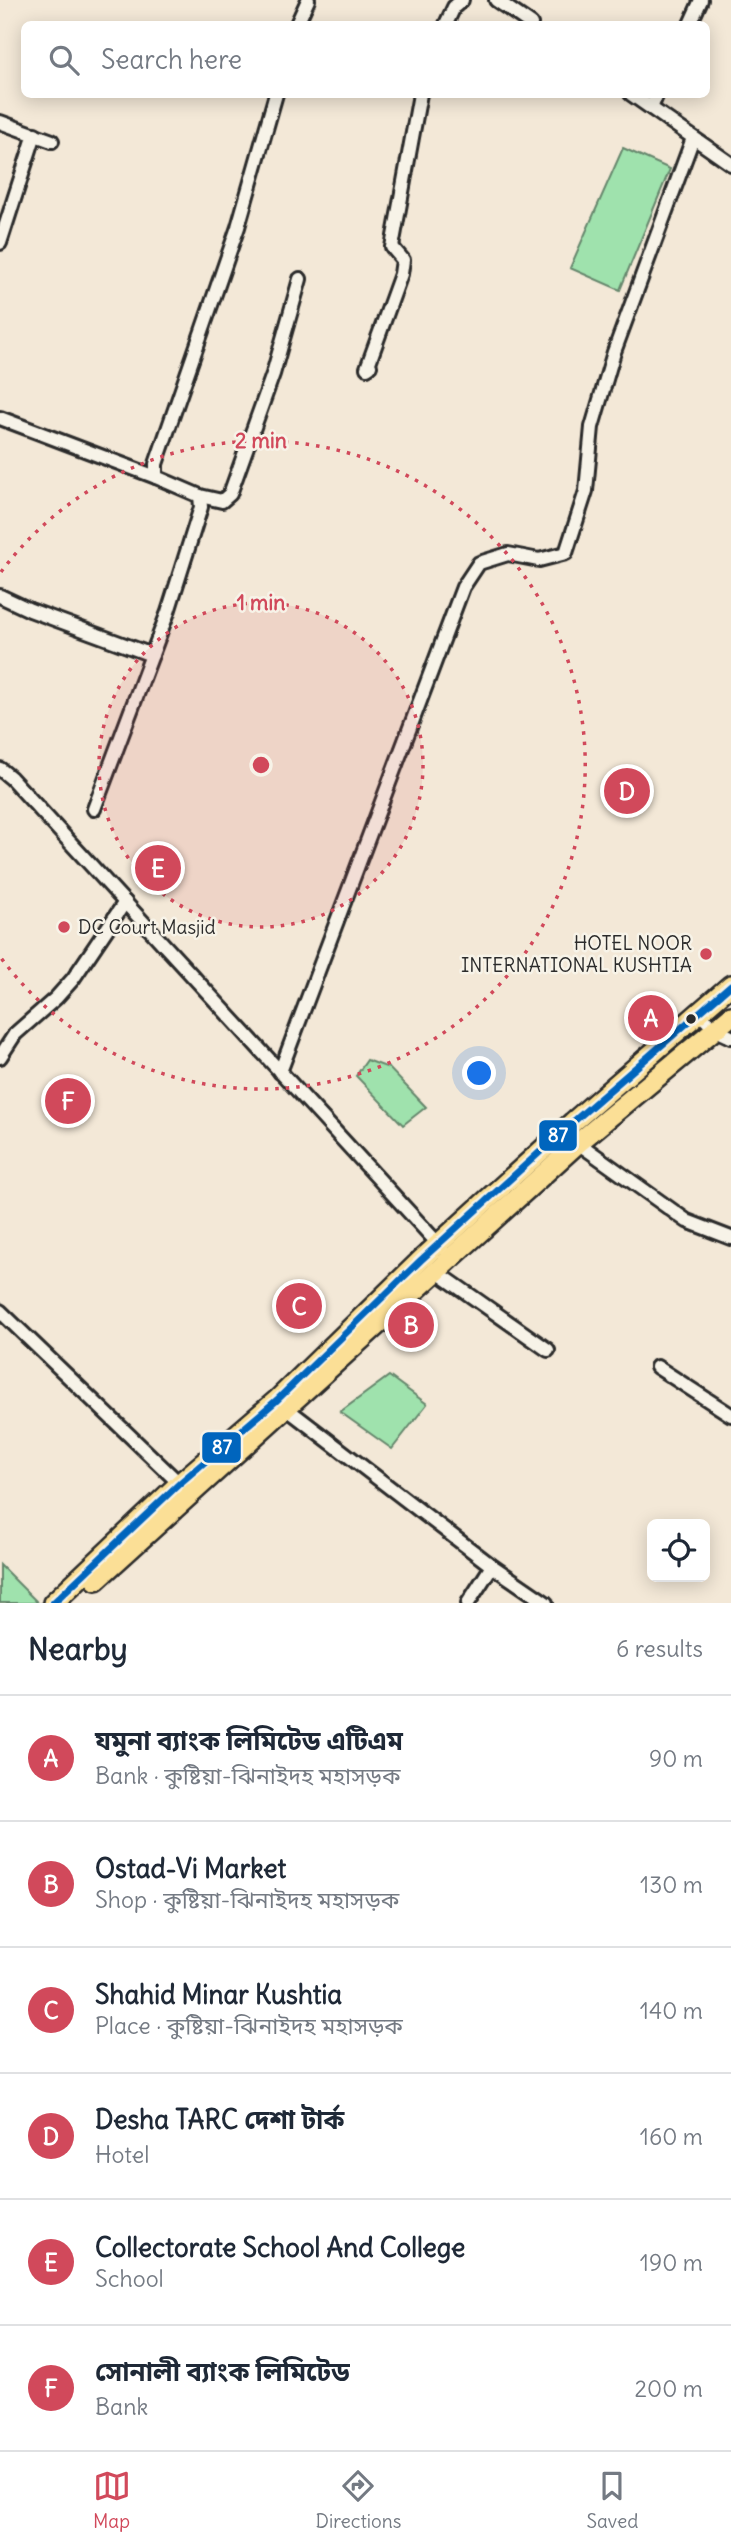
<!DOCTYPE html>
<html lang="en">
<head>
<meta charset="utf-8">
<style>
	:root { --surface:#fff; --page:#f2f2f3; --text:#1f2937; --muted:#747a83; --line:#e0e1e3; --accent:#d1495b }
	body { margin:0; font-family:Delius,"Noto Sans Bengali",sans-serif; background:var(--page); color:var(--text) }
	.controls { position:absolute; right:21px; bottom:21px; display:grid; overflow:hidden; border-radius:10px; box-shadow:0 4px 18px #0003 }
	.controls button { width:63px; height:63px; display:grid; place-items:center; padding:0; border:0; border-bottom:2px solid var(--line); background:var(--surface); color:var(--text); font:35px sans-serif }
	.you { position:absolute; left:480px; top:1074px; width:24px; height:24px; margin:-18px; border:5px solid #fff; border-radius:50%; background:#1a73e8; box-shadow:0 0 0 10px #1a73e833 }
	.badge { display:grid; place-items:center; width:46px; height:46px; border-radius:50%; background:var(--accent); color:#fff; font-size:23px; font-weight:700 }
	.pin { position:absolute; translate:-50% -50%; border:4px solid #fff; box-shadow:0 2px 7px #0006 }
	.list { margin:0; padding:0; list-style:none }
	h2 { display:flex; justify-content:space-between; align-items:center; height:91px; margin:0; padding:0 28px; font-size:30px }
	h2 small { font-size:23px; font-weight:400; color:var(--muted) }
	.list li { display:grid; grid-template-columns:46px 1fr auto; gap:21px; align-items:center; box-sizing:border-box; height:126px; padding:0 28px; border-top:2px solid var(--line) }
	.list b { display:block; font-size:26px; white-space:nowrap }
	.list p { margin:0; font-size:23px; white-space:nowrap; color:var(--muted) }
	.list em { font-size:23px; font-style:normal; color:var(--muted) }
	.icon { flex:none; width:38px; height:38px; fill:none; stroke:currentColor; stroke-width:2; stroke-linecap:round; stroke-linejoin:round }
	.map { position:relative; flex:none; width:731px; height:1603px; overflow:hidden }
	.search { position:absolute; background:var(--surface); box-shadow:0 4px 18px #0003; left:21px; right:21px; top:21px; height:77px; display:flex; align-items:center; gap:18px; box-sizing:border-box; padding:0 24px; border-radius:10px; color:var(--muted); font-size:26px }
	.sheet { height:847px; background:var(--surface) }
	nav { display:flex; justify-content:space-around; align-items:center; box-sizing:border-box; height:98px; border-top:2px solid var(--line); background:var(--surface); font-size:19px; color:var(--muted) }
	nav a { display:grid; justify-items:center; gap:4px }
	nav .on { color:var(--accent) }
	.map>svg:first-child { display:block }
</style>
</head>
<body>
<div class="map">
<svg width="731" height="1603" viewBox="0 0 731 1603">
	<rect width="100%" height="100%" fill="#f3e8d7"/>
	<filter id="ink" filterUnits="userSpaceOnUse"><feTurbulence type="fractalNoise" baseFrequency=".0143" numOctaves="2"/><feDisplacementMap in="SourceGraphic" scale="14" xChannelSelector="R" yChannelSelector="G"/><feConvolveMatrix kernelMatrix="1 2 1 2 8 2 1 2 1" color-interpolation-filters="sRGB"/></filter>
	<g filter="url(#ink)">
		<g fill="#9fe2ad" stroke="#65866c" stroke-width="2">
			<polygon points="623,148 670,169 620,290 570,268"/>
			<polygon points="367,1060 389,1068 426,1107 403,1125 356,1076"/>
			<polygon points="389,1376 427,1404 392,1449 340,1412"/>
			<polygon points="0,1565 38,1603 0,1603"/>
		</g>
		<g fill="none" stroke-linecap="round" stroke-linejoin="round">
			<defs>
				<g id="minor">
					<polyline points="496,0 531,24"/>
					<polyline points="297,24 308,0"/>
					<polyline points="446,24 454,7 462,0"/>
					<polyline points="690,24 701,0"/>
					<polyline points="631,94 731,164"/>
					<polyline points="651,108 657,94"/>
					<polyline points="0,122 52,141"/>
					<polyline points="0,243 35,134"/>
					<polyline points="370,366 367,368 401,274 403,260 392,247 420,94"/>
					<polyline points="0,418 156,477"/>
					<polyline points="200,496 222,501 230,494 273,374 300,279"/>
					<polyline points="0,596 30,610 152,655"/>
					<polyline points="0,769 11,778 442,1248"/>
					<polyline points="94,809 168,612 201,507 200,496 156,477 156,464 238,227 276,94"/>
					<polyline points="698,1012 716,1030 731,1037"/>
					<polyline points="0,1057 15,1034 56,998 73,979 125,902"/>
					<polyline points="280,1072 463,587 479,563 508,554 539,560 566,553 586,491 592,427 614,352 693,138"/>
					<polyline points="578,1143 687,1221 731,1238"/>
					<polyline points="437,1272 548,1350"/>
					<polyline points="0,1311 183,1487"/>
					<polyline points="657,1367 731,1415"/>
					<polyline points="286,1408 492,1566 546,1603"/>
					<polyline points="468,1603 492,1566"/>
				</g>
				<g id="highway">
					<polyline points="96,1580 578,1143 731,1016"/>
					<polyline points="53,1603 180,1483 277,1400 421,1260 573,1122 731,985"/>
				</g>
			</defs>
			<use href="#minor" stroke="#2b2b2b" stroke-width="18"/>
			<use href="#highway" stroke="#2b2b2b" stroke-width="24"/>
			<use href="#minor" stroke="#f7f3e8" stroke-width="12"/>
			<use href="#highway" stroke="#fbdf96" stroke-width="19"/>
			<defs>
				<polyline id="bus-1" points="53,1603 180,1483 277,1400 421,1260 573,1122 731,985"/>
			</defs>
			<use href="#bus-1" stroke="#f7f3e8" stroke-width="12"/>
			<use href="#bus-1" stroke="#0065bd" stroke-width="7"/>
		</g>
	</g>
	<circle cx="261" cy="765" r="162" fill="#d1495b" fill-opacity=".12"/>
	<g fill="none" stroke="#d1495b" stroke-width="3.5" stroke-dasharray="3.5 7">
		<circle cx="261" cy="765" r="162"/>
		<path d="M1 572A324 324 0 1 1 1 958"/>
	</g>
	<g fill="#d1495b" stroke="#f7f3e8" stroke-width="2.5">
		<circle cx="64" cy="927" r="7"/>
		<circle cx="706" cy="954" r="7"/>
	</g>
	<circle fill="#2b2b2b" stroke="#f7f3e8" stroke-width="2.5" cx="691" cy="1019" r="6"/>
	<g text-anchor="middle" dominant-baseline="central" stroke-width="5" stroke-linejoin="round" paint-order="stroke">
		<g font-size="19" fill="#2b2b2b" stroke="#f7f3e8" text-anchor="start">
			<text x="78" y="927">DC Court Masjid</text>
			<text x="692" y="943" text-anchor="end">HOTEL NOOR<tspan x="692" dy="22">INTERNATIONAL KUSHTIA</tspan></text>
		</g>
	</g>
	<circle cx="261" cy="765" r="10" fill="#d1495b" stroke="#f7f3e8" stroke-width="3.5"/>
	<g font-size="21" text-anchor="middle" font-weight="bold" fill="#d1495b" stroke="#f7f3e8" stroke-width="5" stroke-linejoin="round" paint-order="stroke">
		<text x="261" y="448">2 min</text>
		<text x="261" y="610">1 min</text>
	</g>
	<g stroke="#f7f3e8" stroke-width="2.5">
		<rect x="538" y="1119" width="40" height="33" rx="7" fill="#0065bd"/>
		<rect x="201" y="1431" width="41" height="33" rx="7" fill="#0065bd"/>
	</g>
	<g font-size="19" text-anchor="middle" font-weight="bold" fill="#fff">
		<text x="558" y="1142">87</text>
		<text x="222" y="1454">87</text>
	</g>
</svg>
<div class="controls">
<button><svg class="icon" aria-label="locate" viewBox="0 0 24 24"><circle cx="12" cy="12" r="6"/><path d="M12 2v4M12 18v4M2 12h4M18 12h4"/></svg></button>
</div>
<div class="you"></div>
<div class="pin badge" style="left:651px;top:1018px">A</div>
<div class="pin badge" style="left:411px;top:1325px">B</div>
<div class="pin badge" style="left:299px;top:1306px">C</div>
<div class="pin badge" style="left:627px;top:791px">D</div>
<div class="pin badge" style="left:158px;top:868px">E</div>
<div class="pin badge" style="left:68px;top:1101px">F</div>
<div class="search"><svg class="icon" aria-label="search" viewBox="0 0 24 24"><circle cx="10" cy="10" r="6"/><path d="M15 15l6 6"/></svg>Search here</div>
</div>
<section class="sheet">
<h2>Nearby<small>6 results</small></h2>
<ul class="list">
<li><span class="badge">A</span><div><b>যমুনা ব্যাংক লিমিটেড এটিএম</b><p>Bank · কুষ্টিয়া-ঝিনাইদহ মহাসড়ক</p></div><em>90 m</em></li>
<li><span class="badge">B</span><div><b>Ostad-Vi Market</b><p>Shop · কুষ্টিয়া-ঝিনাইদহ মহাসড়ক</p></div><em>130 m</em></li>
<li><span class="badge">C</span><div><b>Shahid Minar Kushtia</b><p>Place · কুষ্টিয়া-ঝিনাইদহ মহাসড়ক</p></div><em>140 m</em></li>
<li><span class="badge">D</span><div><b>Desha TARC দেশা টার্ক</b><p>Hotel</p></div><em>160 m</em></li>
<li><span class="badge">E</span><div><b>Collectorate School And College</b><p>School</p></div><em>190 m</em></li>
<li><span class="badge">F</span><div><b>সোনালী ব্যাংক লিমিটেড</b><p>Bank</p></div><em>200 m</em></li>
</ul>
</section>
<nav>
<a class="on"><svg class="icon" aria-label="map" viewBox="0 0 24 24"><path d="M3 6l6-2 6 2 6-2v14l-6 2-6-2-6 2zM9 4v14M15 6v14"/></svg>Map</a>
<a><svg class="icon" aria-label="directions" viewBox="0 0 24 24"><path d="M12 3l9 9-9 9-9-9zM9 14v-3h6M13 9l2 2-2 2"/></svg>Directions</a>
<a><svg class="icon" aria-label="saved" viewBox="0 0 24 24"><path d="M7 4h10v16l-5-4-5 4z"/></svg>Saved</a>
</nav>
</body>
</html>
